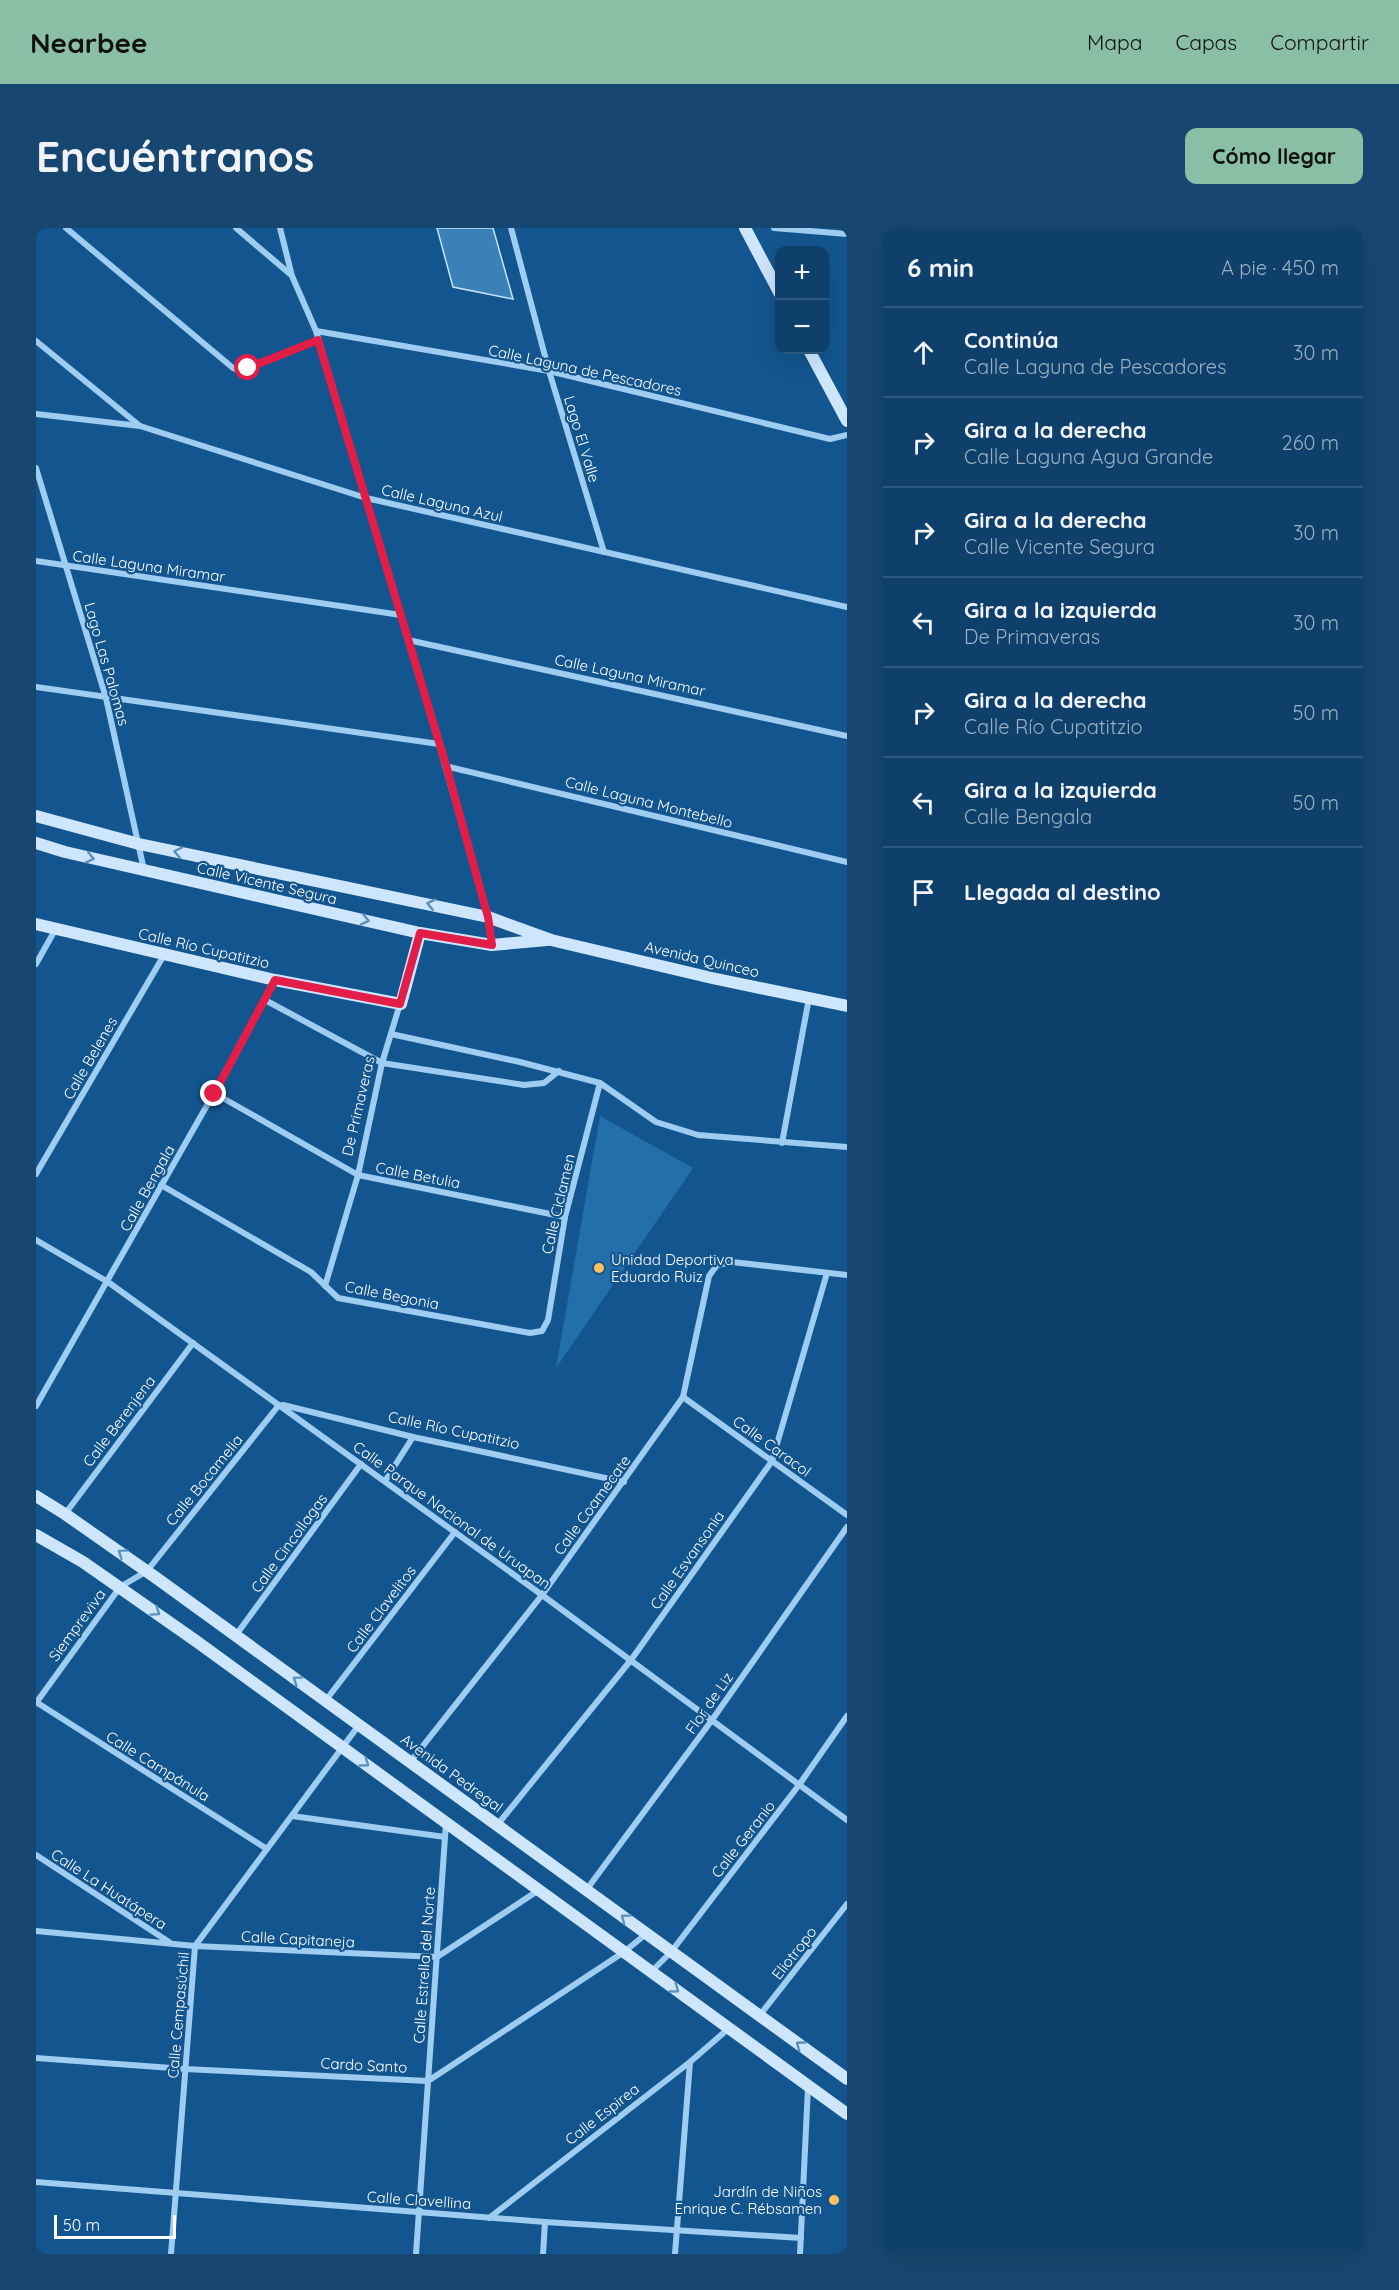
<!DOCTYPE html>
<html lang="es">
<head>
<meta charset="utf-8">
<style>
	:root { --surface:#0e406b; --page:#174771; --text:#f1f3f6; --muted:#9bafc1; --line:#2e597e; --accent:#8abfa5 }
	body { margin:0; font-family:Quicksand,sans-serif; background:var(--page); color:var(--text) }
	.controls { position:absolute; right:18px; top:18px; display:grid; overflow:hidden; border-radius:12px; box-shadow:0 6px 24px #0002 }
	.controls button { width:54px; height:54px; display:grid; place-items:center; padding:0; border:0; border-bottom:2px solid var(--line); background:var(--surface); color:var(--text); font:30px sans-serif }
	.scale { position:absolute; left:18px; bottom:15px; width:122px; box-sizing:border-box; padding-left:6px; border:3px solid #fff; border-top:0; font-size:16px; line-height:21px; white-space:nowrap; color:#fff; -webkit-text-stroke:4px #13568f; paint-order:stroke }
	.stop { position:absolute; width:18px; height:18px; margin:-14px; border:4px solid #e11d48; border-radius:50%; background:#fff }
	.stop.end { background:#e11d48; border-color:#fff; box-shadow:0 2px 6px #0008 }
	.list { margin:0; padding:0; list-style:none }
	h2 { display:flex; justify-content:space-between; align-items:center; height:78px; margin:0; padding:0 24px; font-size:26px }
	h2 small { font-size:20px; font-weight:400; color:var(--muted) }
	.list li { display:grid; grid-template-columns:39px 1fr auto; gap:18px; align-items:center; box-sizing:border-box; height:90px; padding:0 24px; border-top:2px solid var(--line) }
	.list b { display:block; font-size:22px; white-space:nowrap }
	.list p { margin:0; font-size:20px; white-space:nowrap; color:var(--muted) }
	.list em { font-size:20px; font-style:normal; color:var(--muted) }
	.icon { flex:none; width:33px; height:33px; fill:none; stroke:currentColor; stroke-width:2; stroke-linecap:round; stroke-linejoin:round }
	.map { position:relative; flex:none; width:811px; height:2026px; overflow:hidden; border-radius:12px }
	header { display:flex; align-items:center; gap:36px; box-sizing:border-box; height:84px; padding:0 30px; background:var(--accent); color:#111 }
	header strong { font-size:28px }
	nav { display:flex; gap:33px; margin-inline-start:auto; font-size:21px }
	.intro { display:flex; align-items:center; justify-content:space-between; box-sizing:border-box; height:144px; padding:0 36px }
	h1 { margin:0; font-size:42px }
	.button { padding:15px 27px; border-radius:12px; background:var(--accent); color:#111; font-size:21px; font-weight:700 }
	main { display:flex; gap:36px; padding:0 36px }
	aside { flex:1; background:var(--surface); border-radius:12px; box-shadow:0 6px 24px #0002 }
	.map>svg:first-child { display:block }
</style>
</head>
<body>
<header>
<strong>Nearbee</strong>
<nav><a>Mapa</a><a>Capas</a><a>Compartir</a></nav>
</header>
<div class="intro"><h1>Encuéntranos</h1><a class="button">Cómo llegar</a></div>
<main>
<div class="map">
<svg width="811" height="2026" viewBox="0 0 811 2026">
	<rect width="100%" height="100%" fill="#13568f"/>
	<polygon fill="#226fac" points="564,888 657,940 520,1140"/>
	<polygon fill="#3c80b8" stroke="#c5e4fc" stroke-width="1.5" points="401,0 457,0 477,71 417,59"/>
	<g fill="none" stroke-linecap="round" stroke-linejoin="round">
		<g stroke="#9fccf1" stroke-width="6">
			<polyline points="30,0 197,140 204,143 212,140 282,112"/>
			<polyline points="200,0 254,46"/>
			<polyline points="244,0 256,48 280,103 403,516 452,689 456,716"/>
			<polyline points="475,0 513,143 568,324"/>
			<polyline points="738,0 811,6"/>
			<polyline points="280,103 513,143 794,211 811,207"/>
			<polyline points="0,113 104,198"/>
			<polyline points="0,186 104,198 330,270 811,379"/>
			<polyline points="0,240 70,470 108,642"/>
			<polyline points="0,333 365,387"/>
			<polyline points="372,412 811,508"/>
			<polyline points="0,459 403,516"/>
			<polyline points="409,538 811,634"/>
			<polyline points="0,736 19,702"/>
			<polyline points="229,772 346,835 488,857 508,855 523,843"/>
			<polyline points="355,806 484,834 564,855 620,894 662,907 811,919"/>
			<polyline points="178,865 322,947 529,989"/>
			<polyline points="746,915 773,770"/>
			<polyline points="0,946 128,727"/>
			<polyline points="125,957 275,1044 302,1070 494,1105 506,1103 512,1092 529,989 564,855"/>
			<polyline points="0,1012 72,1054 506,1367 811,1592"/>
			<polyline points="289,1058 322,947 346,835 364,776"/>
			<polyline points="647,1169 811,1287"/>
			<polyline points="247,1177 377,1209 588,1254"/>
			<polyline points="0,1178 178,865 239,752"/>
			<polyline points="349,1253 377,1209"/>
			<polyline points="29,1286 157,1115"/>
			<polyline points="200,1407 325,1236"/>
			<polyline points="290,1472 419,1304"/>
			<polyline points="0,1474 231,1621"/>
			<polyline points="0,1475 84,1359 111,1343 243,1177"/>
			<polyline points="375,1533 506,1367 647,1169 673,1048 681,1037 696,1034 811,1047"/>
			<polyline points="256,1588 409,1609"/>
			<polyline points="462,1596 595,1432 736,1233 791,1045"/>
			<polyline points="0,1627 133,1714"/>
			<polyline points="551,1661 676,1492 811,1299"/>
			<polyline points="0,1703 159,1718 401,1729 503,1662"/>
			<polyline points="616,1743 635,1724 763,1557 811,1488"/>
			<polyline points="724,1787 811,1676"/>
			<polyline points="0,1830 149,1841 392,1853 588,1724 610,1706"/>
			<polyline points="0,1954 509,1994 765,2010"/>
			<polyline points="453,1990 654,1834 692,1801"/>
			<polyline points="135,2026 159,1718 323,1497"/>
			<polyline points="380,2026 410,1595"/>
			<polyline points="507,2026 509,1994"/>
			<polyline points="639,2026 654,1834"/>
			<polyline points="764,2026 772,1859"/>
		</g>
		<g stroke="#cde6fc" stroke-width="12">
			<polyline points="709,0 744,66"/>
			<polyline points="773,122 811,193"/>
			<polyline points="0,588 103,616 452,689 515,712 676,750 811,778"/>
			<polyline points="0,615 29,624 384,705 456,717 511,712"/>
			<polyline points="0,696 239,752 365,776 384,705"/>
			<polyline points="0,1268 29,1286 119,1349 811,1851"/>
			<polyline points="0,1307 47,1334 160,1413 811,1886"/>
		</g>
	</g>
	<defs><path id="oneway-chevron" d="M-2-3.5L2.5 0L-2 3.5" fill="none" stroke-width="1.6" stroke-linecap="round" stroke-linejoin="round" transform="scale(1.5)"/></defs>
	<g stroke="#5d90bb">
		<use href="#oneway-chevron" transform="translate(142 624) rotate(-168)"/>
		<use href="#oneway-chevron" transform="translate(54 630) rotate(13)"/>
		<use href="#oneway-chevron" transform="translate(395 676) rotate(-167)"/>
		<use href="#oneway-chevron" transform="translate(329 692) rotate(13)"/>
		<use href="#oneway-chevron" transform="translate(86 1325) rotate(-145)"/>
		<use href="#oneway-chevron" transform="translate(120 1384) rotate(35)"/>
		<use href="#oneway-chevron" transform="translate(261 1452) rotate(-145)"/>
		<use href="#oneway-chevron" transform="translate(329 1535) rotate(36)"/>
		<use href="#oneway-chevron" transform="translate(589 1690) rotate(-143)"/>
		<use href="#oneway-chevron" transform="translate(639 1761) rotate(36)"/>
		<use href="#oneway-chevron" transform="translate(764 1817) rotate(-144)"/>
	</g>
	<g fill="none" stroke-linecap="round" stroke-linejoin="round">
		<polyline stroke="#e11d48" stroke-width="8" points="178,866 239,752 364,776 384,705 456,717 452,689 410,537 282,112 212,140"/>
	</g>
	<g fill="#ffc05f" stroke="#13568f" stroke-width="2">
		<circle cx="563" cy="1040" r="6"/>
		<circle cx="798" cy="1972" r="6"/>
	</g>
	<g text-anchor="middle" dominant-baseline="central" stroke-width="4.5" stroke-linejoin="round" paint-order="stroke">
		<g font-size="15" fill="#fff" stroke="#13568f">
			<text transform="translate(549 142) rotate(12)">Calle Laguna de Pescadores</text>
			<text transform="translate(546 211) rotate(73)">Lago El Valle</text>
			<text transform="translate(406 275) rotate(13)">Calle Laguna Azul</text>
			<text transform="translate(113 338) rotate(8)">Calle Laguna Miramar</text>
			<text transform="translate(71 436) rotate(74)">Lago Las Palomas</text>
			<text transform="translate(594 447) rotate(12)">Calle Laguna Miramar</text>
			<text transform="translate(613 574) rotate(14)">Calle Laguna Montebello</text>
			<text transform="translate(231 655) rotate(13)">Calle Vicente Segura</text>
			<text transform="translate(168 720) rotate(13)">Calle Río Cupatitzio</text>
			<text transform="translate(666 731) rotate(13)">Avenida Quinceo</text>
			<text transform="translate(54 830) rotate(-60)">Calle Belenes</text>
			<text transform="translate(322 878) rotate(-77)">De Primaveras</text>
			<text transform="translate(382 947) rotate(11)">Calle Betulia</text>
			<text transform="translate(111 960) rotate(-61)">Calle Bengala</text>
			<text transform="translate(522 976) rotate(-77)">Calle Ciclamen</text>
			<text transform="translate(356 1067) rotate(11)">Calle Begonia</text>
			<text transform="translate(83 1193) rotate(-53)">Calle Berenjena</text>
			<text transform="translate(418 1202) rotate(12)">Calle Río Cupatitzio</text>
			<text transform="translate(736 1218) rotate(36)">Calle Caracol</text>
			<text transform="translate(168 1252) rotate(-51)">Calle Bocamelia</text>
			<text transform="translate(556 1277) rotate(-54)">Calle Coamecate</text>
			<text transform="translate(416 1287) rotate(36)">Calle Parque Nacional de Uruapan</text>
			<text transform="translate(253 1315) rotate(-54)">Calle Cincollagas</text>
			<text transform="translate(651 1332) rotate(-55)">Calle Esvansonia</text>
			<text transform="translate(345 1381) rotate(-53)">Calle Clavelitos</text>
			<text transform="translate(41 1397) rotate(-54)">Siempreviva</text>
			<text transform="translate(673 1475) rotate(-55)">Flor de Liz</text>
			<text transform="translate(122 1538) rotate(32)">Calle Campánula</text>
			<text transform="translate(416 1545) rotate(36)">Avenida Pedregal</text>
			<text transform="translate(707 1611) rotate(-52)">Calle Geranio</text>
			<text transform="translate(73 1661) rotate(33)">Calle La Huatápera</text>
			<text transform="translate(262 1711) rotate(3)">Calle Capitaneja</text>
			<text transform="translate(758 1725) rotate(-52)">Eliotropo</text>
			<text transform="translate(388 1737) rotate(-86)">Calle Estrella del Norte</text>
			<text transform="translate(142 1787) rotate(-85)">Calle Cempasúchil</text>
			<text transform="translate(328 1837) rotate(3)">Cardo Santo</text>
			<text transform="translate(566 1886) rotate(-38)">Calle Espirea</text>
			<text transform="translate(383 1972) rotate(4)">Calle Clavellina</text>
		</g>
		<g font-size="15" fill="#fff" stroke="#13568f" text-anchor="start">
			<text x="575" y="1031">Unidad Deportiva<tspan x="575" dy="17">Eduardo Ruiz</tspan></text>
			<text x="786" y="1963" text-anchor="end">Jardín de Niños<tspan x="786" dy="17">Enrique C. Rébsamen</tspan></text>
		</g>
	</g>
</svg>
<div class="controls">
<button>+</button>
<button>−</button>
</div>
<div class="scale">50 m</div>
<div class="stop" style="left:212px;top:140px"></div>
<div class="stop end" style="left:178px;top:866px"></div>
</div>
<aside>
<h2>6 min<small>A pie · 450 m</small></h2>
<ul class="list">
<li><svg class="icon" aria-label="ahead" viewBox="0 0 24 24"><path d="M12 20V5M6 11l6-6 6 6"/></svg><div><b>Continúa</b><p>Calle Laguna de Pescadores</p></div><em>30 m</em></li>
<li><svg class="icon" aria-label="right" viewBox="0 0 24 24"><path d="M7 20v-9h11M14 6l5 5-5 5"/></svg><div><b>Gira a la derecha</b><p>Calle Laguna Agua Grande</p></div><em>260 m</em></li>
<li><svg class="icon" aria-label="right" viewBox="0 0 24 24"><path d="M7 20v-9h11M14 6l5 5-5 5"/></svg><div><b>Gira a la derecha</b><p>Calle Vicente Segura</p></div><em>30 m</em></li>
<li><svg class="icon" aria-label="left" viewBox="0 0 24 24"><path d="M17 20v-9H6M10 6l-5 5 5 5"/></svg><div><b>Gira a la izquierda</b><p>De Primaveras</p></div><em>30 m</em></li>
<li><svg class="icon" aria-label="right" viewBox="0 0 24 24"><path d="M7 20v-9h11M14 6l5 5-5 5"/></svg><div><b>Gira a la derecha</b><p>Calle Río Cupatitzio</p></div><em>50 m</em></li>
<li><svg class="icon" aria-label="left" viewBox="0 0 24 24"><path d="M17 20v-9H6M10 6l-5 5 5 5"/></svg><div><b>Gira a la izquierda</b><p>Calle Bengala</p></div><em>50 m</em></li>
<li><svg class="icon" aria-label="arrive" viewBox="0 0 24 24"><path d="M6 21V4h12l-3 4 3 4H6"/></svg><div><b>Llegada al destino</b></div></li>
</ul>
</aside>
</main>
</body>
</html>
